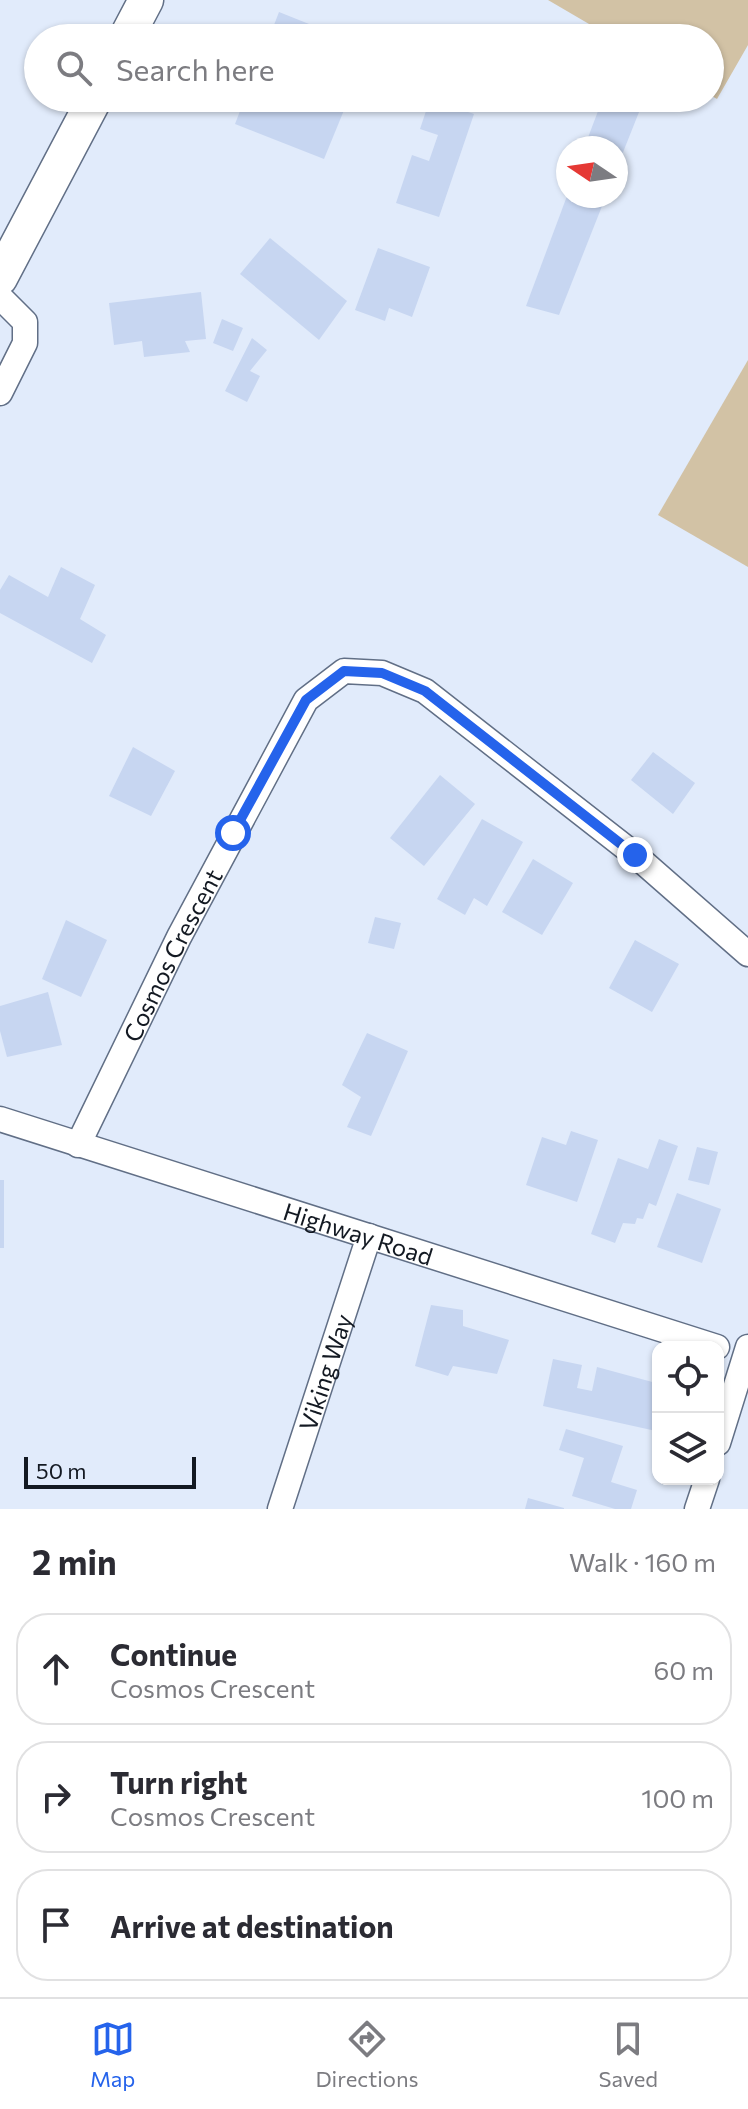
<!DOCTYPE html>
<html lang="en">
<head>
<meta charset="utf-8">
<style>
	:root { --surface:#fff; --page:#f2f2f3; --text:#2b2b33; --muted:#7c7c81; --line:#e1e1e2; --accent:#2563eb }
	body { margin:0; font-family:Commissioner,sans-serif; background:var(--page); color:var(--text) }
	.controls { position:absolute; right:24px; bottom:24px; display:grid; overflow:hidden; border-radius:16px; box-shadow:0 2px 6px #0004 }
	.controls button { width:72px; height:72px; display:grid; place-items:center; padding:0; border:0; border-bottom:2px solid var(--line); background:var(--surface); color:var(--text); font:40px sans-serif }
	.compass { position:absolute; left:556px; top:136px; width:72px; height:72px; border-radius:50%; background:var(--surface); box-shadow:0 2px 6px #0004; rotate:283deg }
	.scale { position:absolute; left:24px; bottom:20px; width:172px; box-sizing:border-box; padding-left:8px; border:4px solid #131922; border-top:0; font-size:22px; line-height:28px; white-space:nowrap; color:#131922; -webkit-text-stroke:6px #e1ebfb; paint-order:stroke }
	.stop { position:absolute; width:24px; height:24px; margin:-18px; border:6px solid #2563eb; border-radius:50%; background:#fff }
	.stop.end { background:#2563eb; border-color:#fff; box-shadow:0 2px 8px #0008 }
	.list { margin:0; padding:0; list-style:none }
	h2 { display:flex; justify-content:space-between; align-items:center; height:104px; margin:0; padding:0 32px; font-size:34px }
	h2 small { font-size:26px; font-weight:400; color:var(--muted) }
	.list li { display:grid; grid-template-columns:52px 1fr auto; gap:24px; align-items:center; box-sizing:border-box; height:112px; margin:0 16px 16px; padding:0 16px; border:2px solid var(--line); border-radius:32px }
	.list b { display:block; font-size:30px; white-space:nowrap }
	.list p { margin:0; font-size:26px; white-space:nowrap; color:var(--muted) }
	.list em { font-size:26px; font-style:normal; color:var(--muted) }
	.icon { flex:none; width:44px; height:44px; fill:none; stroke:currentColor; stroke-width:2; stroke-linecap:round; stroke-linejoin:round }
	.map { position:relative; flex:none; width:748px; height:1509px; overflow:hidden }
	.search { position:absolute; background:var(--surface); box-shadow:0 2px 6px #0004; left:24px; right:24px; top:24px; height:88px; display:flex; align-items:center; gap:20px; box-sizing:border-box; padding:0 28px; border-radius:44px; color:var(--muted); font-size:30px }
	.sheet { height:488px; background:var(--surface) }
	nav { display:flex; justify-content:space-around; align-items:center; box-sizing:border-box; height:112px; border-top:2px solid var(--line); background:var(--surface); font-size:22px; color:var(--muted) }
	nav a { display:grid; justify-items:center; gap:4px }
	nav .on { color:var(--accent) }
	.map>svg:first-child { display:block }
</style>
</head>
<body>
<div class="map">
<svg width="748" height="1509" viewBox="0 0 748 1509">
	<rect width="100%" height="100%" fill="#e1ebfb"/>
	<g fill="#d2c2a5">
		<polygon points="548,0 748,0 748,45 717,99 710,95 710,38 613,38"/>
		<polygon points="748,360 748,567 658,515"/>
	</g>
	<g fill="#c7d6f1">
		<polygon points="279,12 344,38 269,38"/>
		<polygon points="245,98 349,98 324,159 235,124"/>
		<polygon points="603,98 643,102 616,170 616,148 584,148"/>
		<polygon points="430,99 474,114 439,217 396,203 412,155 429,161 438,135 420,129"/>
		<polygon points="567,196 606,196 559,315 526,306"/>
		<polygon points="270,238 347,301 319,340 240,274"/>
		<polygon points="378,248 430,267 412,317 389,308 385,321 355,310"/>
		<polygon points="201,292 206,339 185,341 190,352 144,357 142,341 114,345 109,303"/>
		<polygon points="222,319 243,328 233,351 213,343"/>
		<polygon points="252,338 267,350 250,371 260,376 247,402 225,391"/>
		<polygon points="61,567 95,585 80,619 106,635 92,663 0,613 0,590 9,575 48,597"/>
		<polygon points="133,747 175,771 151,816 109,796"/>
		<polygon points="653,752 695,783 673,814 631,780"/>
		<polygon points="440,775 475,804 424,866 390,838"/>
		<polygon points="482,819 523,842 487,906 474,898 465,915 437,899"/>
		<polygon points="533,859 573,883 542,935 502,912"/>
		<polygon points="375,917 401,923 394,949 368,943"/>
		<polygon points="66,920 107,940 81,997 42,979"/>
		<polygon points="635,940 679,964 652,1012 609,988"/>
		<polygon points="48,992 62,1045 7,1057 0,1031 0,1006"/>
		<polygon points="367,1033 408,1051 371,1136 347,1127 361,1097 342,1085"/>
		<polygon points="571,1131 598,1140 577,1202 526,1185 542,1137 566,1145"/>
		<polygon points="659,1139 678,1146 656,1206 649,1203 643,1219 637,1218 635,1224 623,1223 615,1243 591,1234 618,1158 648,1169"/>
		<polygon points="697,1147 718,1152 709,1185 688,1180"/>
		<rect x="0" y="1180" width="4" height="68"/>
		<polygon points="677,1193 721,1209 702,1263 657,1247"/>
		<polygon points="431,1305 463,1310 463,1326 509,1340 497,1374 453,1366 448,1376 415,1366"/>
		<polygon points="553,1359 582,1365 577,1388 592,1391 597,1367 656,1383 656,1431 543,1406"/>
		<polygon points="566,1429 623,1446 611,1482 637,1490 631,1509 615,1509 572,1496 584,1458 559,1450"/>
		<polygon points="528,1498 564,1508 564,1509 525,1509"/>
	</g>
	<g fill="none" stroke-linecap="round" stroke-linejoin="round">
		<defs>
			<g id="street">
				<polyline points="0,297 25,322 25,343 0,393"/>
				<path id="s1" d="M0,1119L717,1347"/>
				<path id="s2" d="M78,1145L179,937L306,700L344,671L382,673L425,691L635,855L748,954"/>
				<polyline points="718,1443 748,1347"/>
				<path id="s3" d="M280,1509L369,1236"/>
				<polyline points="697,1509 707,1479"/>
			</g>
			<g id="secondary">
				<polyline points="126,38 146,0"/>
				<polyline points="0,278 95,98"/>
			</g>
		</defs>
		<use href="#street" stroke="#616f86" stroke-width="27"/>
		<use href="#secondary" stroke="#616f86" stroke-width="37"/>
		<use href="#street" stroke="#fff" stroke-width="24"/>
		<use href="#secondary" stroke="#fff" stroke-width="34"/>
	</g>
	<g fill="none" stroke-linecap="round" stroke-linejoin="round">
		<polyline stroke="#2563eb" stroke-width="10" points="233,833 306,700 344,671 382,673 425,691 635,855"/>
	</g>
	<g text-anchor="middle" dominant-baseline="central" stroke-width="6" stroke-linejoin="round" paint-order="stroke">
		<g font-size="24" fill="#131922" stroke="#e1ebfb">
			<text stroke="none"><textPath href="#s2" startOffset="212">Cosmos Crescent</textPath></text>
			<text stroke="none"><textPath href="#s1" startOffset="376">Highway Road</textPath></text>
			<text stroke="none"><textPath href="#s3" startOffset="144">Viking Way</textPath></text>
		</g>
	</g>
</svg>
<div class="controls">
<button><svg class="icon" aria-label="locate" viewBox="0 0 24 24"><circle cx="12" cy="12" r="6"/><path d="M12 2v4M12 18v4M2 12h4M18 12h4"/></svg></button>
<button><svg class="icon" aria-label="layers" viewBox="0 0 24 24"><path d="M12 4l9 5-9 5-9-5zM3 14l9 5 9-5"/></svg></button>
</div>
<svg class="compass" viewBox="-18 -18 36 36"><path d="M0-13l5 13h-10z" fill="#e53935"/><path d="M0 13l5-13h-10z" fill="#7c7c81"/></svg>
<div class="scale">50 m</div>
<div class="stop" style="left:233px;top:833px"></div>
<div class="stop end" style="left:635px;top:855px"></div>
<div class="search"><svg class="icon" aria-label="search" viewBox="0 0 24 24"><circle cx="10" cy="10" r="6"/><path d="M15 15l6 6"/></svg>Search here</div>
</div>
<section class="sheet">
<h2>2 min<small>Walk · 160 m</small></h2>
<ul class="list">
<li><svg class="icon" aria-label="ahead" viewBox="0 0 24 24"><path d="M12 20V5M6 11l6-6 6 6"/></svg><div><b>Continue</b><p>Cosmos Crescent</p></div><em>60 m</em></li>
<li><svg class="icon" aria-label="right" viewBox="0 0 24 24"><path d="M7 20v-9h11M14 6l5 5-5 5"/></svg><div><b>Turn right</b><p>Cosmos Crescent</p></div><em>100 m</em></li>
<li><svg class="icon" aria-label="arrive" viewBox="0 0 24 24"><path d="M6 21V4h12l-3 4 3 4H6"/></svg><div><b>Arrive at destination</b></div></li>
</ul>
</section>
<nav>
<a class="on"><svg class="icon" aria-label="map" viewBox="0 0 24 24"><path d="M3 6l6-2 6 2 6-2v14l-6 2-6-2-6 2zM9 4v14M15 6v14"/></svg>Map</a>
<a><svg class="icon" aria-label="directions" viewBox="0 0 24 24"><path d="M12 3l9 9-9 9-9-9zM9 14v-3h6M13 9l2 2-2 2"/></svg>Directions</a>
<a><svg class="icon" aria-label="saved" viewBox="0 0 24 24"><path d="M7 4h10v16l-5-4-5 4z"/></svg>Saved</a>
</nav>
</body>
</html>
